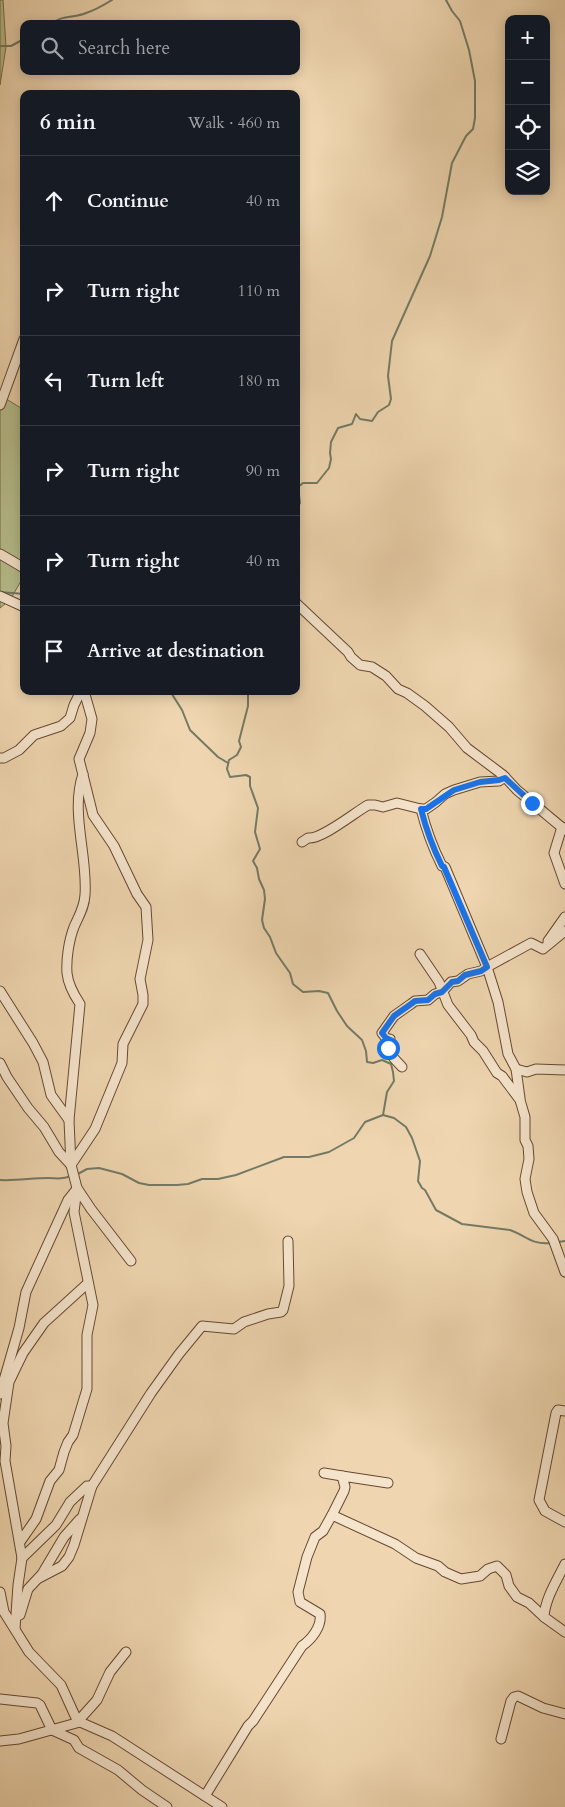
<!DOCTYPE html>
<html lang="en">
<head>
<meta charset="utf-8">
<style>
	:root { --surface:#171b24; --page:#242831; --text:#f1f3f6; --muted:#9ea1a6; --line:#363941 }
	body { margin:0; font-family:Cardo,serif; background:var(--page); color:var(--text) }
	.controls { position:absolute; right:15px; top:15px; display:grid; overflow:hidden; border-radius:10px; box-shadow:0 2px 12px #0003 }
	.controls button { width:45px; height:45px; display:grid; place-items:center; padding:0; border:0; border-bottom:1px solid var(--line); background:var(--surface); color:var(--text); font:25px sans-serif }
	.stop { position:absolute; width:15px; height:15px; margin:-11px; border:4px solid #1a73e8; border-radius:50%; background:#fff }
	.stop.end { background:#1a73e8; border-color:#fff; box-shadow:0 1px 5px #0008 }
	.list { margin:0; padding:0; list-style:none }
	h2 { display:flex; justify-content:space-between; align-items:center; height:65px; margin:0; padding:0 20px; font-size:21px }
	h2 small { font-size:16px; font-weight:400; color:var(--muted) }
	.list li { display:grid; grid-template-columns:32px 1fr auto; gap:15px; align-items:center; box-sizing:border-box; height:90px; padding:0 20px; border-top:1px solid var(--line) }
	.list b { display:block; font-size:19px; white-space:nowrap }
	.list em { font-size:16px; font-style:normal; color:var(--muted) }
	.icon { flex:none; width:28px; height:28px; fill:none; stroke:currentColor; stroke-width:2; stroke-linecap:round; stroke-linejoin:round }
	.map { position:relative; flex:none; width:565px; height:1807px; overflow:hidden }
	.search { position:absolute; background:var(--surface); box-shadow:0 2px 12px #0003; left:20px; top:20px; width:280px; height:55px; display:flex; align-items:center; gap:12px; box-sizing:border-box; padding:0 18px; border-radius:10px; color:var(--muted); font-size:19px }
	.panel { position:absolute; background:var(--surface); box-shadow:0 2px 12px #0003; left:20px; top:90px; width:280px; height:605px; border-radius:10px }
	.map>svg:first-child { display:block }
</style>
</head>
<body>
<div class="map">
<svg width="565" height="1807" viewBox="0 0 565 1807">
	<rect width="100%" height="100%" fill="#efd6b0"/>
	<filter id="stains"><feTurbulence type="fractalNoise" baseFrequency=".004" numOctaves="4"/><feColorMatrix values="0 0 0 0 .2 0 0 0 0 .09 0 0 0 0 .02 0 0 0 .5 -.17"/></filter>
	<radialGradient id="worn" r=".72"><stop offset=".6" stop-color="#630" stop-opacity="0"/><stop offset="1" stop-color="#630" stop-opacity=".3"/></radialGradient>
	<g fill="#b7be8d" stroke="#786c4a">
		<polygon points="0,0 3,0 6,47 0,85"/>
		<polygon points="0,395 24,410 24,576 10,600 0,608"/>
	</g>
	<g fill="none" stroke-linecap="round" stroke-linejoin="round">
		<g stroke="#747a66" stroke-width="2">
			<path d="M51,24C61,15 75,18 86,13C96,10 104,5 112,0"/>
			<polyline points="0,46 11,46 24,39"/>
			<polyline points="296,509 300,503 298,487 303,483 317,483 329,468 331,459 330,453 331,442 338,428 352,424 356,414 360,419 372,421 378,412 389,405 391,399 388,376 392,341 430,256 442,217 452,163 466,136 473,129 475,118 475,81 469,50 460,21 452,11 446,0"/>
			<polyline points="0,592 24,594"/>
			<polyline points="170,691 182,710 190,730 218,757 228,763"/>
			<polyline points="256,691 248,694 248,706 239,741 241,747 237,755 229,760 227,769 230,777 246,775 250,777 250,786 258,808 255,832 260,849 253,861 257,868 259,879 264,890 265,899 262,920 264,928 270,937 276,953 290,973 293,984 303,992 319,991 328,993 337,1011 347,1026 362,1040 366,1051 367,1062 373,1063 382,1060 391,1064 393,1072 394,1081 387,1092 383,1115"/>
			<path d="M76,1175L87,1169L99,1168L122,1174L139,1183L149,1185H177L188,1184L202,1179H218L236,1175L284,1157H309L329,1152L354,1138L365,1122L383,1115L394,1118L406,1127L412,1138L420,1161L418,1181L422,1188L425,1190L436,1210L462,1224L510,1230C527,1236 531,1245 551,1243"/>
			<path d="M0,1180C16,1181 32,1178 48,1178C57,1178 62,1180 71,1176"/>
			<polyline points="558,1242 565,1241"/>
		</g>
		<defs>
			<g id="minor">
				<polyline points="0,405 24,339"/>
				<polyline points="0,554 24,568"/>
				<polyline points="0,596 24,607"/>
				<polyline points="296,603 348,652 351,657 360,665 372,667 386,676 398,689 407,693 425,706 449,727 467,748 503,775 517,790 565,830"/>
				<polyline points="0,758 4,758 19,750 34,735 61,726 70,718 74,705 81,691"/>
				<path d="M83,774C70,812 88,856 85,895C84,909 79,915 74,927C69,940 66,959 67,973C68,984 74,995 80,1004L69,1120L71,1165L77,1188L91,1209L131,1261"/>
				<polyline points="562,827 554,853 565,884"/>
				<path d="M302,842L308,838C321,840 354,813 368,805H375L383,807L397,803L421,809H426L436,802L445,794L454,790L480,782L499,781L505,777"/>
				<polyline points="548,941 565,917"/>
				<polyline points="420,954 439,982 448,1005 471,1035 474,1042 483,1051 497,1073 502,1076 520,1100 525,1117 525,1140 528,1146 529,1159 525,1179 527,1192 534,1213 553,1239 565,1272"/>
				<polyline points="0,991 33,1043 43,1062 51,1095 69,1120"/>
				<polyline points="0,1063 7,1077 28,1108 44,1127 59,1152 71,1165"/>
				<path d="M402,1067C391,1055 388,1055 390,1039L386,1038L382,1033L394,1016L411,1004L415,1001L428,1000L435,994L442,992L451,982L458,981L468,974L481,971L487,967L445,867L442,866C433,848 426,829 421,809"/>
				<polyline points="516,1069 527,1072 536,1069 565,1070"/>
				<polyline points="520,1098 516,1069 508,1054 498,1002 487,967 531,943 543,949 565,931"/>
				<polyline points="71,1165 95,1129 122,1063 123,1044 143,1004 143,995 140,979 148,940 146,907 137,894 114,846 93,815 79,759 90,733 92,719 84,691"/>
				<polyline points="0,1394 19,1328 26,1292 68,1200 76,1190"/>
				<polyline points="565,1411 558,1410 556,1413 539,1500 545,1511 565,1522"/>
				<polyline points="324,1473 342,1476"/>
				<polyline points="388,1483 342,1476 345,1487 344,1491 332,1515 395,1544 416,1558 438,1566 445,1572 461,1579 480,1576 488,1569 497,1566 506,1575 509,1586 517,1597 529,1603 544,1617"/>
				<polyline points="20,1542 36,1519 50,1481 59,1470 64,1452 68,1442 73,1435 87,1389 87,1335 93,1305 74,1212 77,1188"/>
				<polyline points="22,1558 56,1525 70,1502 87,1486 92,1486"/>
				<path d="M565,1564C557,1580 545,1599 544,1617L565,1632"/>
				<polyline points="39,1578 62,1566 69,1557 74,1545 92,1486 151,1393 179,1354 202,1326 234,1329 244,1322 268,1314 281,1312 283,1310 289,1286 288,1241"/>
				<polyline points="0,1592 4,1612 29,1652 61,1685 76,1718 80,1722 112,1736 222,1807"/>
				<polyline points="20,1615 28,1589 42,1574 64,1537 80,1519"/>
				<polyline points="15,1629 18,1585 22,1558 5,1461 6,1446 3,1423 9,1382 23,1353 44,1323 88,1283"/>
				<polyline points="0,1699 37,1703 40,1705 52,1730 74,1740 79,1748 118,1770 142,1790 167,1807"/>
				<polyline points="501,1739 511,1701 514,1697 518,1696 543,1708 565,1714"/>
				<polyline points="0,1741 19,1739 80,1722 80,1719 97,1700 110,1672 126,1652"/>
				<path d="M205,1796L248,1726L253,1721L302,1646C312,1639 322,1626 320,1614L300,1602L298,1592L307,1557L315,1537L323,1531L332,1515"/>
			</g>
		</defs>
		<use href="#minor" stroke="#674830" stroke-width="11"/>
		<use href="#minor" stroke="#f5e4cc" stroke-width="9"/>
	</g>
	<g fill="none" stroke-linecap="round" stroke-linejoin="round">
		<path stroke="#1a73e8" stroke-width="6" d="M388,1048L390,1040L386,1038L382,1033L394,1016L411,1004L415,1001L428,1000L435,994L442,992L452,982L458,981L465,975L481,971L487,967L444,867L442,866C433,848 426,829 421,809H426L454,790L480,782L499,780L505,778L532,803"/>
	</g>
	<rect width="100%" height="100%" filter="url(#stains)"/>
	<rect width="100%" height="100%" fill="url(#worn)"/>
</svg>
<div class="controls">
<button>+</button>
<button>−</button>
<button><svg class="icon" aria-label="locate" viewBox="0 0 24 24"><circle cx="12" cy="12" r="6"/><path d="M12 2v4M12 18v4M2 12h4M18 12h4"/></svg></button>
<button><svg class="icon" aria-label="layers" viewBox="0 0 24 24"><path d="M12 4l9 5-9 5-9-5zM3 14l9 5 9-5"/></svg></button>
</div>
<div class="stop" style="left:388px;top:1048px"></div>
<div class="stop end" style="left:532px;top:803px"></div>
<div class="search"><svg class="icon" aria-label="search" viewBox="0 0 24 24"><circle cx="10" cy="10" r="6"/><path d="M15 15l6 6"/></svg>Search here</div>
<section class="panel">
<h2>6 min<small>Walk · 460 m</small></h2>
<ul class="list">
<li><svg class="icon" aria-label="ahead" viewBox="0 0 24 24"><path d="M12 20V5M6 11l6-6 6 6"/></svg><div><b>Continue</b></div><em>40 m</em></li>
<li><svg class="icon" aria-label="right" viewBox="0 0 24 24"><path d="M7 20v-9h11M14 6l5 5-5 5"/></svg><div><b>Turn right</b></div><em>110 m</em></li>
<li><svg class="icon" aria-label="left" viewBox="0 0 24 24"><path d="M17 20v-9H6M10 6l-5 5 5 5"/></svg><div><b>Turn left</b></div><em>180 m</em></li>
<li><svg class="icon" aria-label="right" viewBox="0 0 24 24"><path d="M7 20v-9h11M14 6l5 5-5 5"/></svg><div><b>Turn right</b></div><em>90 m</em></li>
<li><svg class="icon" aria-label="right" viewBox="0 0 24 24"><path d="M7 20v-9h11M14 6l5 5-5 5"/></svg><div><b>Turn right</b></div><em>40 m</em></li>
<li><svg class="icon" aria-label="arrive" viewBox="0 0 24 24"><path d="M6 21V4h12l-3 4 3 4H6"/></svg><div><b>Arrive at destination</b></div></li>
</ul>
</section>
</div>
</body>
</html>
